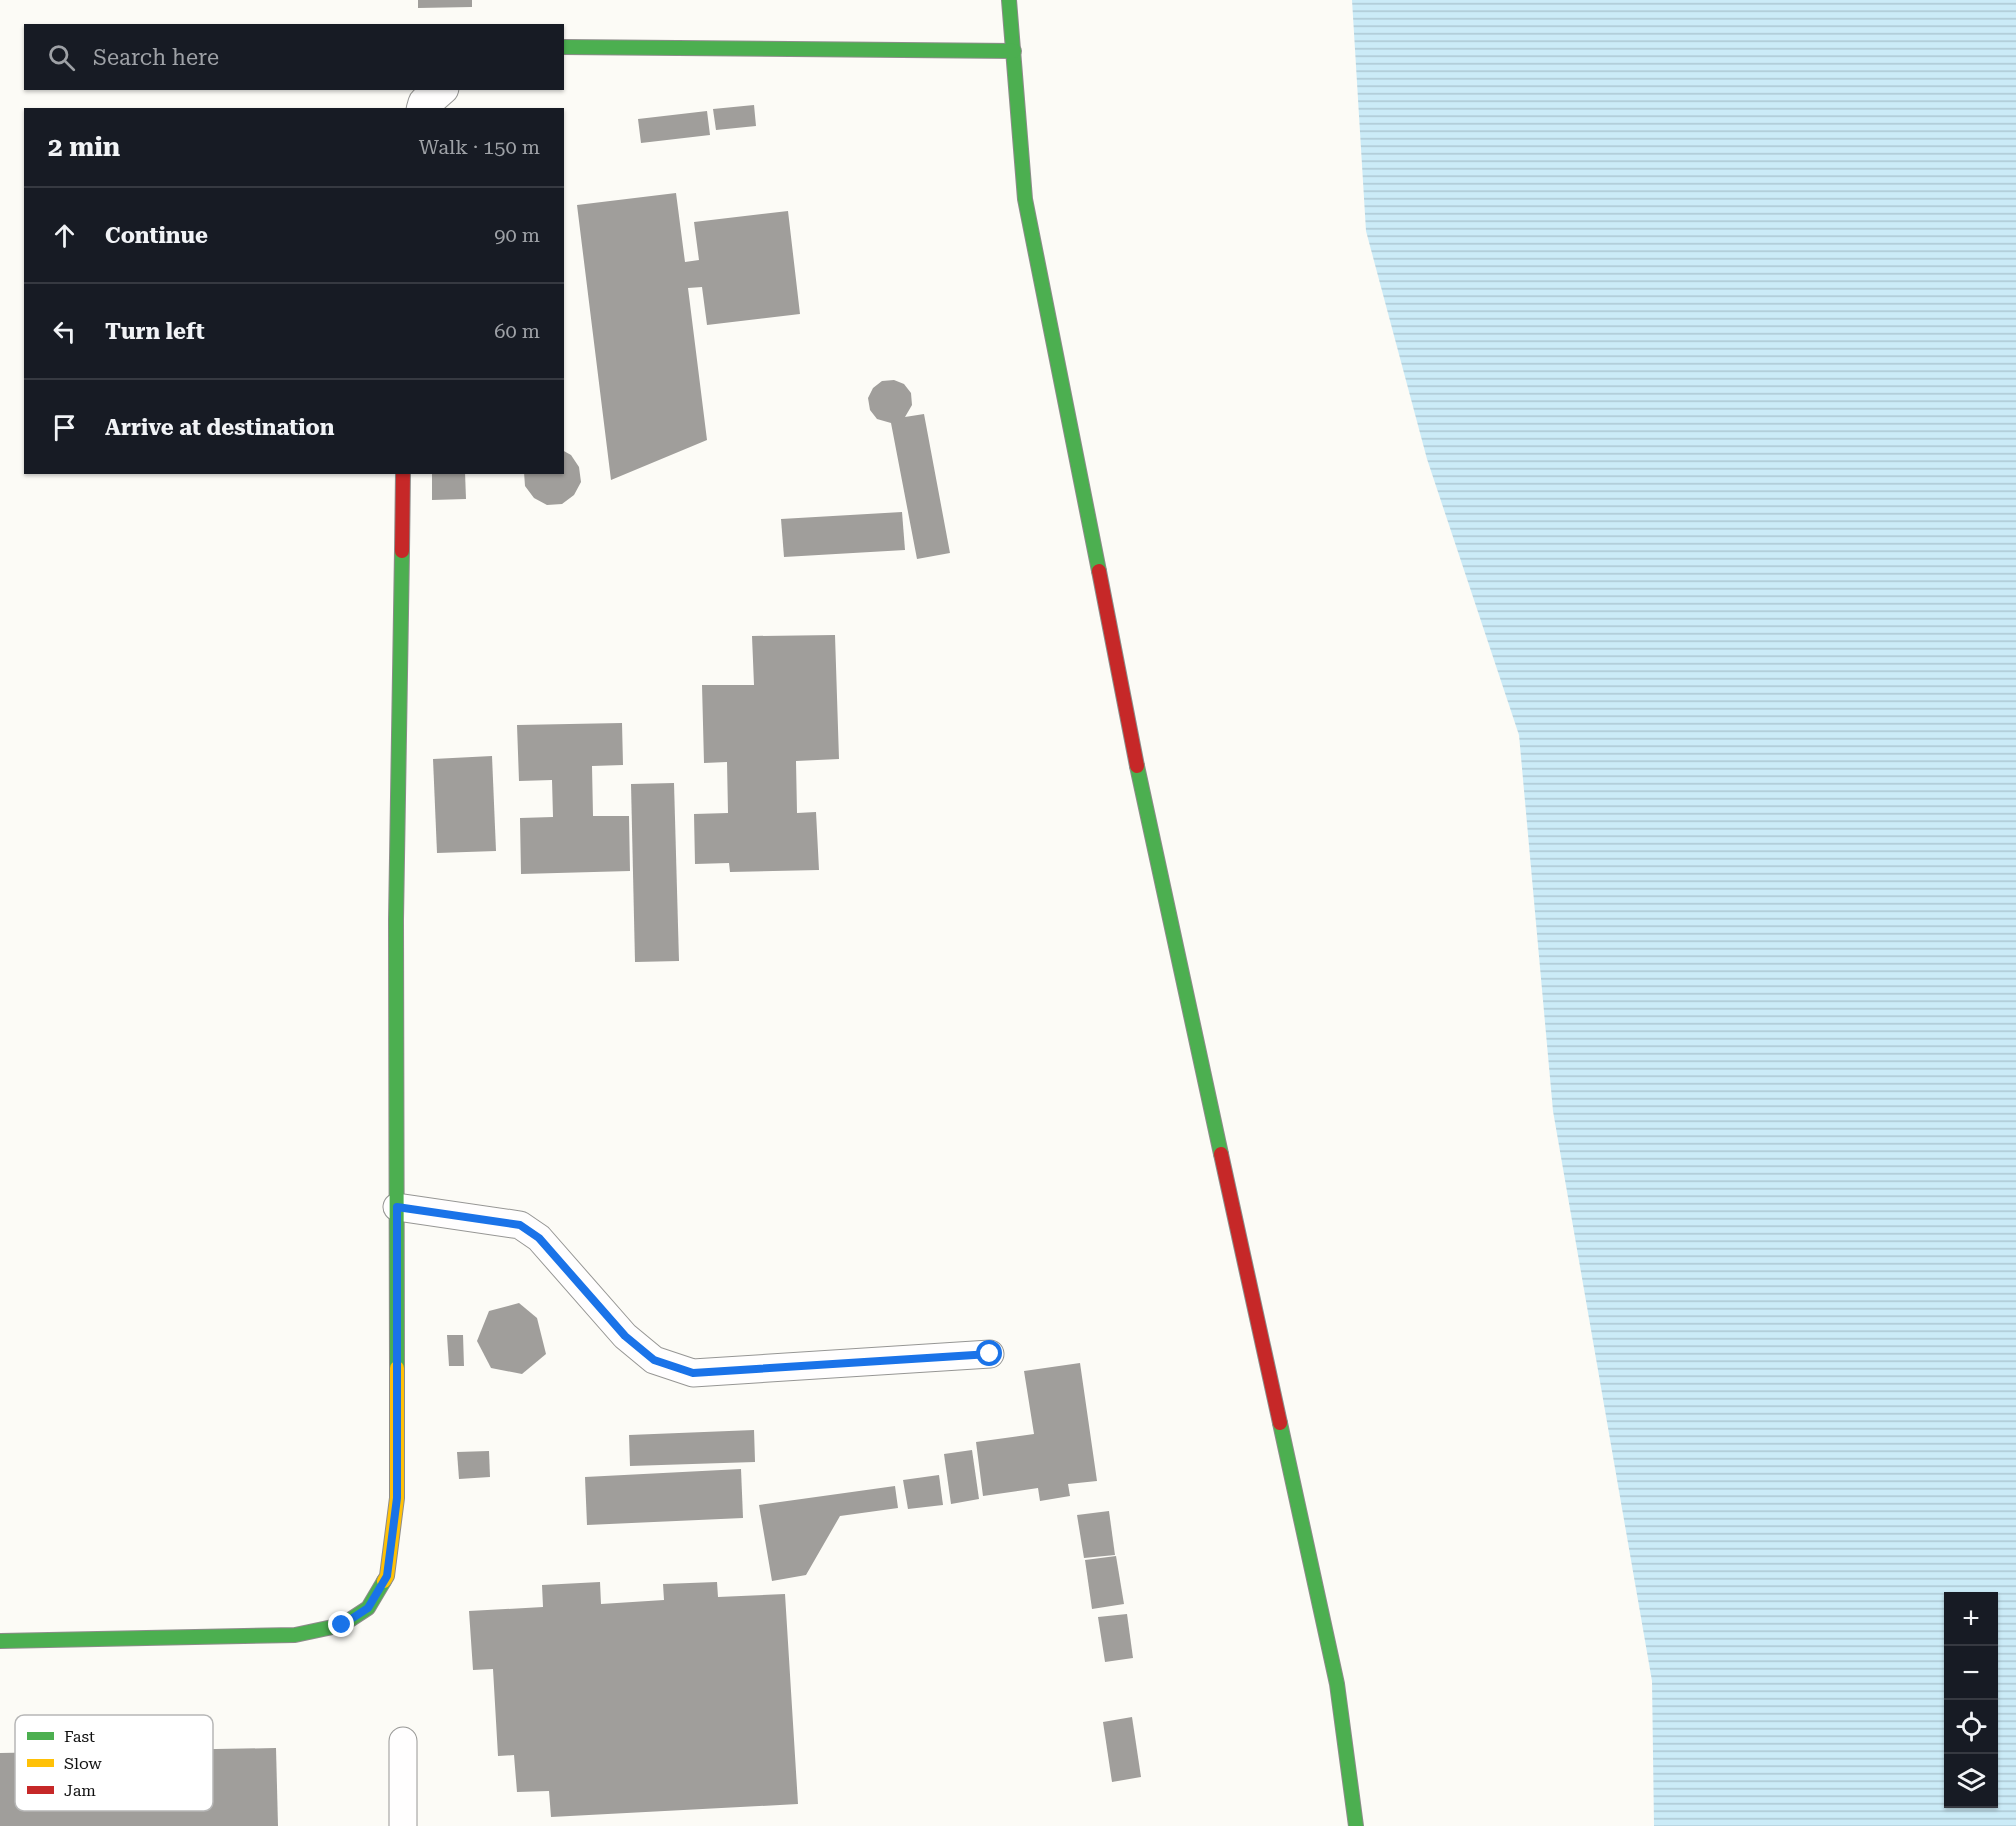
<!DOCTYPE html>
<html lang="en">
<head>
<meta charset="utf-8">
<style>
	:root { --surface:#171b24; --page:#20242c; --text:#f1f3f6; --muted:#9ea1a6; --line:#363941 }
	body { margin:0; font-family:"Roboto Serif",serif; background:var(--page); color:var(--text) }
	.controls { position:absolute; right:18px; bottom:18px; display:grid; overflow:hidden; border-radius:0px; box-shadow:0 2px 4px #0004 }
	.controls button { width:54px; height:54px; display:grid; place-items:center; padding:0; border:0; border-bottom:2px solid var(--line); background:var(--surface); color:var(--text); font:30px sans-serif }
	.stop { position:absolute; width:18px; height:18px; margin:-14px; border:4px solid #1a73e8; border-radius:50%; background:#fff }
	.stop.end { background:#1a73e8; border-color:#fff; box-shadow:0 2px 6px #0008 }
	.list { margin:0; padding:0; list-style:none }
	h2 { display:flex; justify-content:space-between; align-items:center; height:78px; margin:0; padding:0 24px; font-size:26px }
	h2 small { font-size:20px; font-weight:400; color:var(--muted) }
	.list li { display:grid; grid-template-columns:39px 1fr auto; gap:18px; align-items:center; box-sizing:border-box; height:96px; padding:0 24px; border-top:2px solid var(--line) }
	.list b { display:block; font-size:22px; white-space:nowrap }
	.list em { font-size:20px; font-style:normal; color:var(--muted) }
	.icon { flex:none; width:33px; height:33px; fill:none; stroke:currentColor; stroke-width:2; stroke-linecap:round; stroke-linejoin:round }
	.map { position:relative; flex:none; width:2016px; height:1826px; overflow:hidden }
	.search { position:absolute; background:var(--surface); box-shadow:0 2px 4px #0004; left:24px; top:24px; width:540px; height:66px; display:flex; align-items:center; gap:15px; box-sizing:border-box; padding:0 21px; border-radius:0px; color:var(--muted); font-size:22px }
	.panel { position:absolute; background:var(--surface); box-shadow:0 2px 4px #0004; left:24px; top:108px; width:540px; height:366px; border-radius:0px }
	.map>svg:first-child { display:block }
</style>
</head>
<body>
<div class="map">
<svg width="2016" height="1826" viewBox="0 0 2016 1826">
	<defs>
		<pattern id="water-rules" width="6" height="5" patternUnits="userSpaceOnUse" patternTransform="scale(1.5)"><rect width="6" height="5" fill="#cbebf7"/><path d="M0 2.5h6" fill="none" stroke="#adc8d3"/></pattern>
	</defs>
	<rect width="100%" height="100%" fill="#fcfbf6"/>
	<path fill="url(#water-rules)" fill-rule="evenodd" d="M1352,0H2016V1826H1654L1652,1681L1553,1111L1519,735L1427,459L1366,231ZM1948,1596H1994V1804H1948Z"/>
	<g fill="#a09e9b">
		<polygon points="418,0 472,0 472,7 418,8"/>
		<polygon points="754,105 756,126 716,130 713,109"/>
		<polygon points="707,111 710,135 641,143 638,119"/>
		<polygon points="676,193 685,262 699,260 694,222 788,211 800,314 707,325 702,287 688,288 707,440 611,480 577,205"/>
		<polygon points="894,380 904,384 911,393 912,405 905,417 924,414 950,553 917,559 891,423 877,419 870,410 868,398 873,388 882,381"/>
		<polygon points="562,450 571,455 579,467 581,482 574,495 562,504 547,505 534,498 525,486 524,472 562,472"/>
		<polygon points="432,472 465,472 466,499 432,500"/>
		<polygon points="902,512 905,550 784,557 781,519"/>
		<polygon points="835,635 839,759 796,761 797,813 816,812 819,870 730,872 729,863 695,864 694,814 728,813 727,762 704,763 702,685 754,685 752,636"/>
		<polygon points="622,723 623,765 592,766 593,816 629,816 630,871 521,874 520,818 553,817 552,780 519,781 517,725"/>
		<polygon points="492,756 496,851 437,853 433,759"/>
		<polygon points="674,783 679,961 635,962 631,784"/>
		<polygon points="519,1303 537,1318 546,1354 522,1374 491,1368 477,1341 489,1311"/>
		<polygon points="447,1335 463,1335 464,1366 449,1366"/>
		<polygon points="1080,1363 1097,1481 1068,1484 1070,1496 1040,1501 1038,1488 983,1496 976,1442 1034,1434 1024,1371"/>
		<polygon points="754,1430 755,1462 630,1466 629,1435"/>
		<polygon points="972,1450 979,1499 951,1504 944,1454"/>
		<polygon points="489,1451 490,1477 459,1479 457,1452"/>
		<polygon points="741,1469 743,1518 587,1525 585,1477"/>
		<polygon points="939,1475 943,1505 908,1509 903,1480"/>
		<polygon points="895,1486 898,1508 840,1516 806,1575 772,1581 759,1505"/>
		<polygon points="1109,1511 1115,1555 1084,1558 1077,1515"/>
		<polygon points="1116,1556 1124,1604 1092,1609 1085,1560"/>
		<polygon points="600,1582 601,1604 664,1600 663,1584 717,1582 718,1597 785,1594 798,1804 551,1817 549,1791 517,1792 514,1755 498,1756 493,1669 473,1670 469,1611 543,1607 542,1585"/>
		<polygon points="1127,1614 1133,1658 1105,1662 1098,1617"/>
		<polygon points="1132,1717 1141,1777 1112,1782 1103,1722"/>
		<polygon points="276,1748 278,1826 0,1826 0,1753"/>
	</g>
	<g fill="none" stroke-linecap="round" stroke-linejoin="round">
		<defs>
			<g id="lane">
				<polyline points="397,1207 520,1225 539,1238 625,1336 654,1360 693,1373 990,1354"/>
				<polyline points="403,1826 403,1741"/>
			</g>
			<polyline id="street" points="423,110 425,103 442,88"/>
			<g id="fast">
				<polyline points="1009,0 1025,199 1099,571"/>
				<polyline points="562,47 1014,51"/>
				<polyline points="1137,766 1221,1154"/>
				<polyline points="397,1368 396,920 402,551"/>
				<polyline points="1280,1423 1337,1684 1356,1826"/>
				<polyline points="0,1641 295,1635 342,1625 368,1608 384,1581"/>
			</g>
			<polyline id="slow" points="384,1581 387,1576 397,1498 397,1368"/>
			<g id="jam">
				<polyline points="402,551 403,472"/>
				<polyline points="1099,571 1137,766"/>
				<polyline points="1221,1154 1280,1423"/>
			</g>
		</defs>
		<use href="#lane" stroke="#969694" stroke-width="29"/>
		<use href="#street" stroke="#969694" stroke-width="35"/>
		<use href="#fast" stroke="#8d8c8a" stroke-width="16"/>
		<use href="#slow" stroke="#8d8c8a" stroke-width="16"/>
		<use href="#jam" stroke="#8d8c8a" stroke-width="16"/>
		<use href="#lane" stroke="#fffefe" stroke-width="27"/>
		<use href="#street" stroke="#fffefe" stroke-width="33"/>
		<use href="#fast" stroke="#4caf50" stroke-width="14"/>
		<use href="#slow" stroke="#ffc107" stroke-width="14"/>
		<use href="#jam" stroke="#c62828" stroke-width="14"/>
	</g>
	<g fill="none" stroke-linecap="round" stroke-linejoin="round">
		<polyline stroke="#1a73e8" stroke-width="8" points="342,1625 368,1608 387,1576 397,1498 397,1207 520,1225 539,1238 625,1336 654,1360 693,1373 990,1354"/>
	</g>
	<rect x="15" y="1715" width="198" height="96" rx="9" fill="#fff" stroke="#b7b7b7" stroke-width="1.5"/>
	<rect x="27" y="1732" width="27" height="8" fill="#4caf50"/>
	<rect x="27" y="1759" width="27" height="8" fill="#ffc107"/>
	<rect x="27" y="1786" width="27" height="8" fill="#c62828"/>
	<g font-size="16" fill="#101010">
		<text x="64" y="1742">Fast</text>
		<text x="64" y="1769">Slow</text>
		<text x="64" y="1796">Jam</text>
	</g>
</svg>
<div class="controls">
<button>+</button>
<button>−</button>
<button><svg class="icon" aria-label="locate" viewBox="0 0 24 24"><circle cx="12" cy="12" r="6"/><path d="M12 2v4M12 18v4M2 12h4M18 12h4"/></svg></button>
<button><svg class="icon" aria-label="layers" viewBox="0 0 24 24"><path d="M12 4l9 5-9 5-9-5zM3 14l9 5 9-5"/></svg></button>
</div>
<div class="stop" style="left:990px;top:1354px"></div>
<div class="stop end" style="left:342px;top:1625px"></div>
<div class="search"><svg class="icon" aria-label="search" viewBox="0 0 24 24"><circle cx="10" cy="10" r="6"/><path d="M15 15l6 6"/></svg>Search here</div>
<section class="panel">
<h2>2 min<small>Walk · 150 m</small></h2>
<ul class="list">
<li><svg class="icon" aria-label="ahead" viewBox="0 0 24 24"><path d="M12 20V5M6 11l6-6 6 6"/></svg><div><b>Continue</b></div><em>90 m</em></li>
<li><svg class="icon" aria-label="left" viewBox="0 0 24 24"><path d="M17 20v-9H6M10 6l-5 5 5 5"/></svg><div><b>Turn left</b></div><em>60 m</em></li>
<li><svg class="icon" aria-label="arrive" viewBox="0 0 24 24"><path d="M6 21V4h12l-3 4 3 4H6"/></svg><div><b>Arrive at destination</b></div></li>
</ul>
</section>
</div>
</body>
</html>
